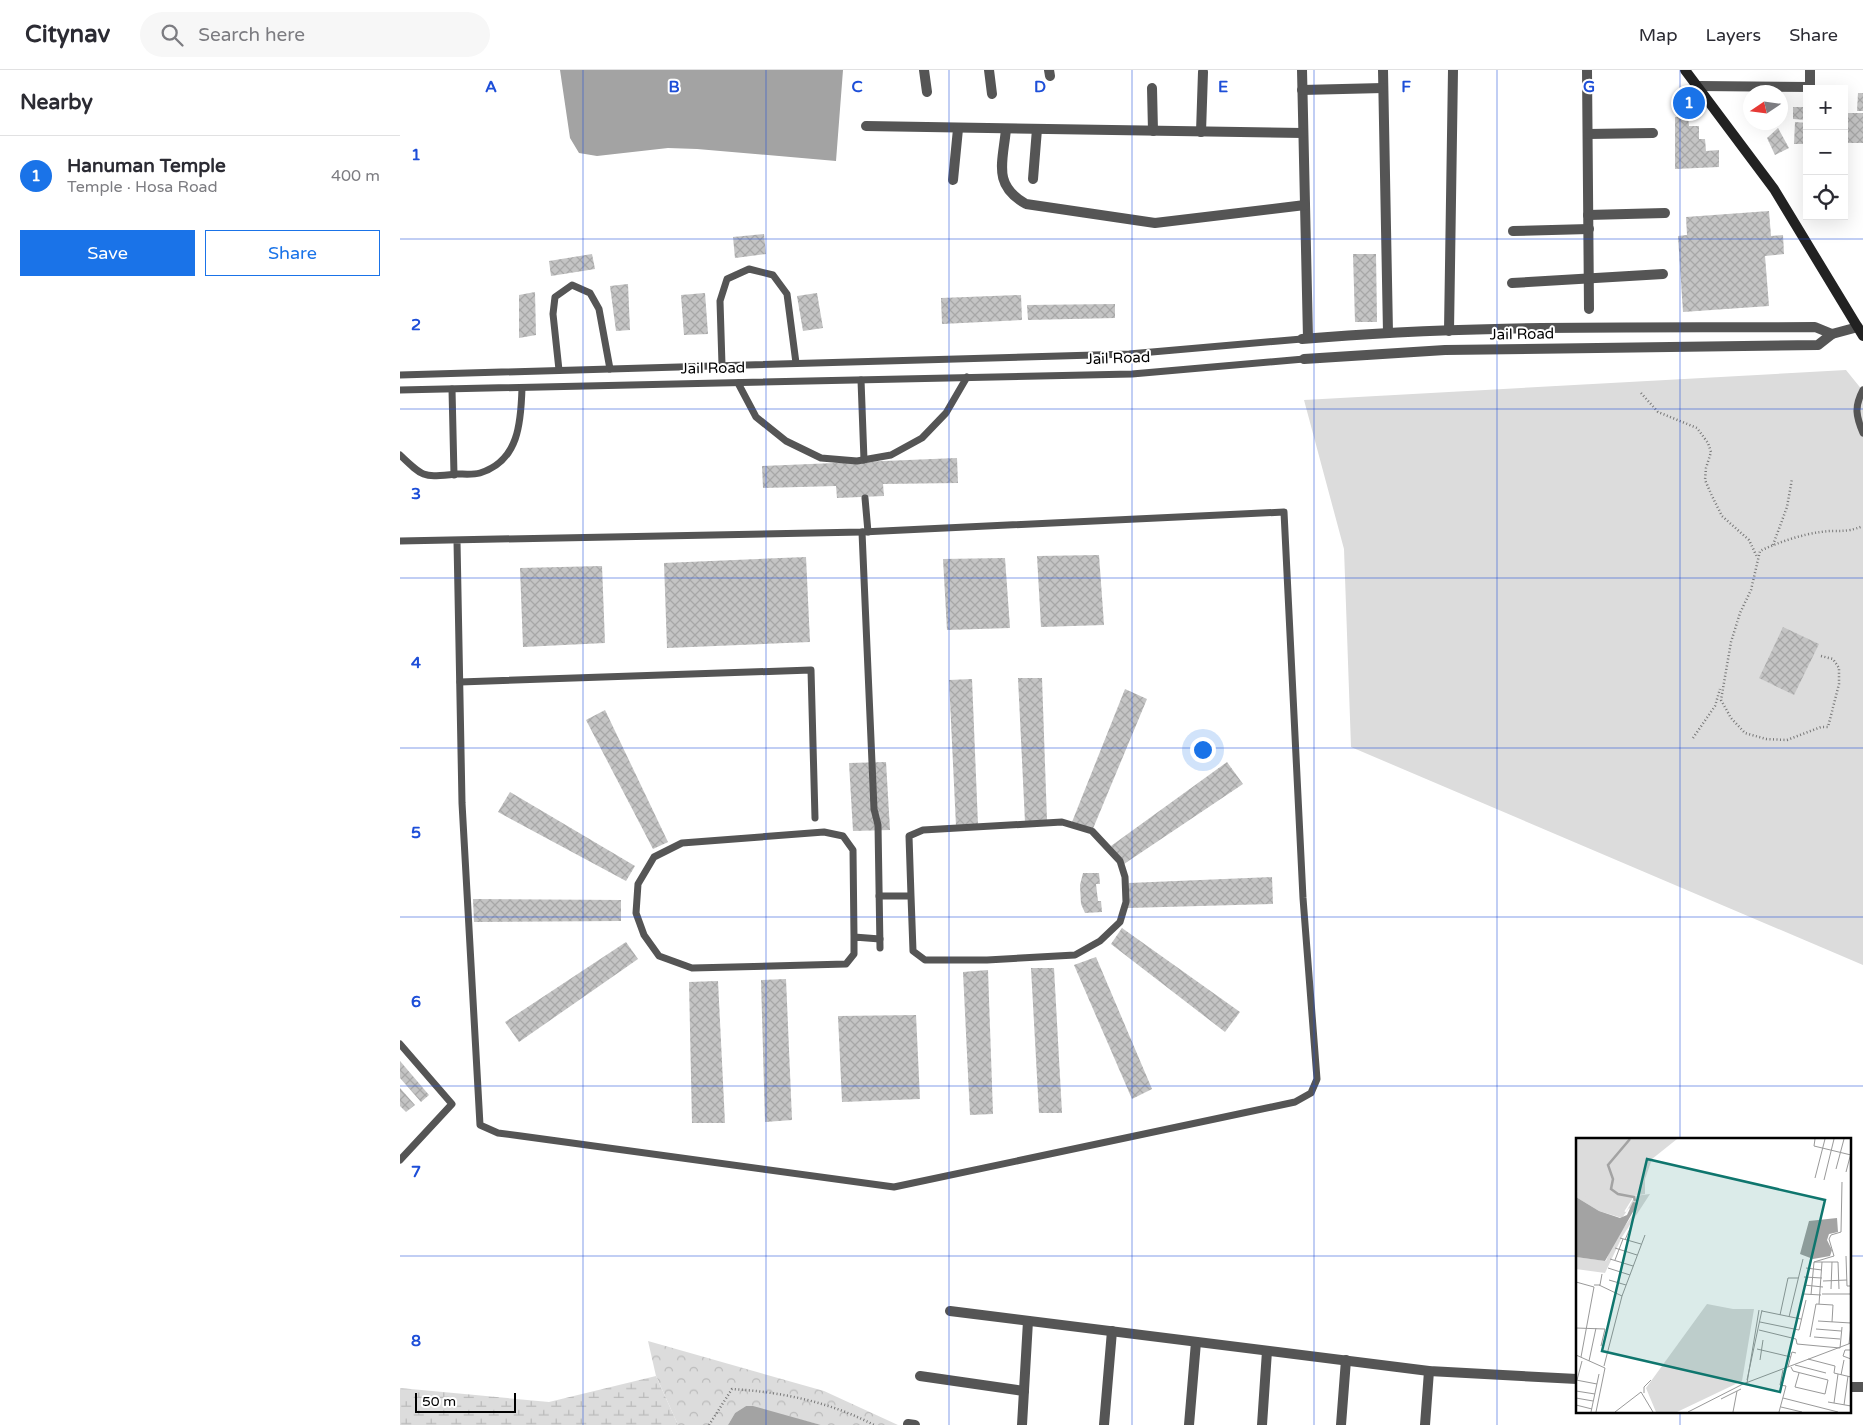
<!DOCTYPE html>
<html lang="en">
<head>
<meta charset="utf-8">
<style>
	:root { --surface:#fff; --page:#f7f7f7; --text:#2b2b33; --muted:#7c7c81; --line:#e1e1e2; --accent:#1a73e8 }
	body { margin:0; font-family:"Varela Round",sans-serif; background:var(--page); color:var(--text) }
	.controls { position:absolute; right:15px; top:15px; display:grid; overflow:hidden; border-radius:0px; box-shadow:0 5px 20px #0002 }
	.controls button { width:45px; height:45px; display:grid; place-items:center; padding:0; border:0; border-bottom:1px solid var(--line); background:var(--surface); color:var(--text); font:25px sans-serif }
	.compass { position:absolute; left:1343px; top:15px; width:45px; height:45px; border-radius:50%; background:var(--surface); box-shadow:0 5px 20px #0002; rotate:257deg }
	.scale { position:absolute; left:15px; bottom:12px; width:101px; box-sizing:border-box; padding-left:5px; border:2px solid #000; border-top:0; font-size:14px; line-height:18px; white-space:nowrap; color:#000; -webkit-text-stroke:4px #fff; paint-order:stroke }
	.you { position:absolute; left:802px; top:679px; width:18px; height:18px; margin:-12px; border:4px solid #fff; border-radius:50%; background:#1a73e8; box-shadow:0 0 0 8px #1a73e833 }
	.badge { display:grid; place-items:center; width:32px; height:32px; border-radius:50%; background:var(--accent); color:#fff; font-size:16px; font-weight:700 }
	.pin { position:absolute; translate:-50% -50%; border:2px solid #fff; box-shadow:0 1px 5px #0006 }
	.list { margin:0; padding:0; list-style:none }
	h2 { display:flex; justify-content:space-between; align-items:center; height:65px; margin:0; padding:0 20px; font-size:21px }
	h2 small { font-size:16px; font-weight:400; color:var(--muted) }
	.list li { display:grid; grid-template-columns:32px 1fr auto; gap:15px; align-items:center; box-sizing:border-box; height:80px; padding:0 20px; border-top:1px solid var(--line) }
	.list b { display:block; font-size:19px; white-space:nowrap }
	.list p { margin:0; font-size:16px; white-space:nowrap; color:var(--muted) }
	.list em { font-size:16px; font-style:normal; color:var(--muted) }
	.actions { display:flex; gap:10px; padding:15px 20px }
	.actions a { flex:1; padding:11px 0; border:1px solid var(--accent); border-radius:0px; text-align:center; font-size:18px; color:var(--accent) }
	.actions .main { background:var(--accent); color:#fff }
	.icon { flex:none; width:28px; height:28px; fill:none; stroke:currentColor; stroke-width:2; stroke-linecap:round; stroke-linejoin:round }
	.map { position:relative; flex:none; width:1463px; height:1355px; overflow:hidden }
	header { display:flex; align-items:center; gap:30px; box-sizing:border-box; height:70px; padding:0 25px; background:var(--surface); border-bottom:1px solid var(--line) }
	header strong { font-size:24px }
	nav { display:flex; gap:28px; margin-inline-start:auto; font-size:18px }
	.search { width:350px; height:45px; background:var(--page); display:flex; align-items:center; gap:12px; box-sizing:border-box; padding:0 18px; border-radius:28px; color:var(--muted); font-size:19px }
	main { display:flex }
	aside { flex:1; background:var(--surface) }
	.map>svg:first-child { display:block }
</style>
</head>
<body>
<header>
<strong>Citynav</strong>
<div class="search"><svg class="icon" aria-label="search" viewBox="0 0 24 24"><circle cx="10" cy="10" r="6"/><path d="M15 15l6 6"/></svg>Search here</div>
<nav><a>Map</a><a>Layers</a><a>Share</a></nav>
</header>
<main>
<aside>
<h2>Nearby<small></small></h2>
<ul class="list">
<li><span class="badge">1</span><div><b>Hanuman Temple</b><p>Temple · Hosa Road</p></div><em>400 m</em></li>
</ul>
<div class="actions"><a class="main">Save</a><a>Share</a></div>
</aside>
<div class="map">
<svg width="1463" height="1355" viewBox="0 0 1463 1355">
	<defs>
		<pattern id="forest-crowns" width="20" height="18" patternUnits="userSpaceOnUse" patternTransform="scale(1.25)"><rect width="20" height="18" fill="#dcdcdc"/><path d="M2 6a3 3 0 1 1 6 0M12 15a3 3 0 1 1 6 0" fill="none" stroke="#bbb"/></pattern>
		<pattern id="wetland-marsh" width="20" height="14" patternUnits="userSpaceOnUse" patternTransform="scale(1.25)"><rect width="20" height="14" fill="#dcdcdc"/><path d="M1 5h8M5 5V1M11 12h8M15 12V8" fill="none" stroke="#bbb"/></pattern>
		<pattern id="building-cross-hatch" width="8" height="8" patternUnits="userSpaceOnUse" patternTransform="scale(1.25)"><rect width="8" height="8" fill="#c4c4c4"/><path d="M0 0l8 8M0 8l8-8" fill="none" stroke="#a7a7a7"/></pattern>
	</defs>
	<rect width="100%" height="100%" fill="#fff"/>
	<polygon fill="#dcdcdc" points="1446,300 1463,321 1463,895 951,677 944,479 904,330"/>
	<polygon fill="url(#forest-crowns)" points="248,1271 424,1321 498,1355 421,1355 346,1336 335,1343 328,1355 278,1355 256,1306"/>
	<polygon fill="url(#wetland-marsh)" points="256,1306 278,1355 0,1355 0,1318 149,1332"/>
	<g fill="#a3a3a3">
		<polygon points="160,0 443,0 436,91 297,79 268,78 197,86 179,83 170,68"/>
		<polygon points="346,1336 353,1336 421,1355 328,1355 335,1343"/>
	</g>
	<g fill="url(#building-cross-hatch)">
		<polygon points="1458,23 1463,23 1463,41 1457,41"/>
		<polygon points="1393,37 1407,37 1407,50 1393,49"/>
		<polygon points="1448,43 1463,43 1463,73 1447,73"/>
		<polygon points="1288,46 1289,56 1299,56 1299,69 1305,69 1306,81 1319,80 1319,97 1275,99 1275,47"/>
		<polygon points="1395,52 1407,53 1407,74 1394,74"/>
		<polygon points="1378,58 1389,78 1375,85 1367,68"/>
		<polygon points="1369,141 1371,166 1383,165 1384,184 1365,186 1369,236 1283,242 1278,166 1287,165 1286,147"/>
		<polygon points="364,164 366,184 335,188 333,167"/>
		<polygon points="192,184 195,199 151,206 149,191"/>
		<polygon points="953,184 976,184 977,252 955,252"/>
		<polygon points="228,214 230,260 216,261 210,216"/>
		<polygon points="135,222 136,265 119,268 119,225"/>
		<polygon points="305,223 308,264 284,265 281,225"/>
		<polygon points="417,223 423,258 403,261 397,226"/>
		<polygon points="621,225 622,250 542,254 541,228"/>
		<polygon points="715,234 715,248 628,250 627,235"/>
		<polygon points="557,388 558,413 483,414 484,426 437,428 436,416 363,418 362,396"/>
		<polygon points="699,485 704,555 641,557 637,486"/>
		<polygon points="406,487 410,572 267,578 264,493"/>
		<polygon points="605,488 610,558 547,560 543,489"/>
		<polygon points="202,496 205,573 123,577 120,498"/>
		<polygon points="1383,557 1419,574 1394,625 1359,608"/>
		<polygon points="618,608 642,608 647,751 625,752"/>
		<polygon points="572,609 578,755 556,756 549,610"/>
		<polygon points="725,619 747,629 692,761 672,752"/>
		<polygon points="205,640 268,772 253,779 186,650"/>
		<polygon points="486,692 490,760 453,761 449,693"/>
		<polygon points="827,692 843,714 724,794 711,776"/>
		<polygon points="110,722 235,796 226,811 98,742"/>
		<polygon points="683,803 699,803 700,814 696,814 698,831 701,831 702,842 685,843 681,834 680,815"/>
		<polygon points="872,807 873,834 728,838 729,813"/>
		<polygon points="73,829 221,830 221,851 74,852"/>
		<polygon points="722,858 840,942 825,962 711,874"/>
		<polygon points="226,872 238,889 119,972 105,952"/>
		<polygon points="696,887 752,1019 732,1029 674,895"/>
		<polygon points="631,898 654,898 662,1043 639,1043"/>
		<polygon points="588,900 593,1044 570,1045 563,902"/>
		<polygon points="386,909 392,1050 365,1052 361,910"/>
		<polygon points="318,911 325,1053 292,1053 289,912"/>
		<polygon points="516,945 520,1029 442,1032 438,946"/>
		<polygon points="0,991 29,1025 21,1032 0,1008"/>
		<polygon points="0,1018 15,1035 6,1042 0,1036"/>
	</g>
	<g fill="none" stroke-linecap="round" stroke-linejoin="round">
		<g stroke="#777" stroke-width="2.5" stroke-dasharray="1 2.5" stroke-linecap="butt">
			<polyline points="1241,323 1258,342 1297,358 1308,373 1311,382 1306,398 1305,410 1312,426 1322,446 1349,470 1357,487"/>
			<polyline points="1373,475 1387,437 1392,409"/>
			<path d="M1421,586L1433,589L1439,598V614L1428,657H1421L1387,670L1366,669L1345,663L1331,648L1321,630L1331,572L1340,543L1351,520L1360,481C1376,473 1403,464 1421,462C1440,459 1443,464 1463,456"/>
			<polyline points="1293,668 1315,636 1320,619"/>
			<path d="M309,1355L332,1319C382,1322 430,1332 474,1355"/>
		</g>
		<g stroke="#555" stroke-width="7">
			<polyline points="322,295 320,231 327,209 349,199 373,205 387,224 396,293"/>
			<polyline points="159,300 153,244 155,227 172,215 190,223 199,239 210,299"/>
			<polyline points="0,305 729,284 902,269"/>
			<polyline points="461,310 464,390"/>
			<polyline points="338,313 356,347 386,371 421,388 457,391 491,385 522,368 546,343 567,307"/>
			<polyline points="52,319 54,405"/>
			<polyline points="0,320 732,304 904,289"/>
			<path d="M1463,320C1454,337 1456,346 1463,363"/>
			<path d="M0,385C25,409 23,407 57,404C64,404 73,405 80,403C119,391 121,352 122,318"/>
			<polyline points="465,428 468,462"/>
			<polyline points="462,462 474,739 478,755 480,878"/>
			<polyline points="0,471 462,462 884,442 903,828 917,1009 911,1023 895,1032 494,1117 121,1066 98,1063 80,1055 62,733 57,471"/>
			<polyline points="60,612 411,600 415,748"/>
			<polyline points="479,826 511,826 509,766 523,760 662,752 692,761 720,791 725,807 726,832 720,852 700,871 675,885 587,890 525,890 513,881 511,826"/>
			<polyline points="454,867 453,780 443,766 424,762 282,773 254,787 238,814 236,843 244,865 259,886 292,898 446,894 454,884 454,867 480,869"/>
			<polyline points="0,974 52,1034 0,1090"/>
		</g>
		<g stroke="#555" stroke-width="10">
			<polyline points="524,0 527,22"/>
			<polyline points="589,0 592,24"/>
			<polyline points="649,0 650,6"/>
			<polyline points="902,0 908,268"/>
			<polyline points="983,0 988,263"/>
			<polyline points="1187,0 1189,239"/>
			<polyline points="1299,16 1410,17 1410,0"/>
			<polyline points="752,18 753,61"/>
			<polyline points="902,20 983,18"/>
			<polyline points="466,56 903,63"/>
			<path d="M606,59C603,92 592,115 626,134L755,153L905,135"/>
			<polyline points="801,62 803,2"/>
			<polyline points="1188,64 1253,63"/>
			<polyline points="633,109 637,59"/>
			<polyline points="553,110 558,59"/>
			<polyline points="1188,145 1265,143"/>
			<polyline points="1113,161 1189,159"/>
			<polyline points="1112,213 1263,204"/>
			<polyline points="1049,261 1053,0"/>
			<path d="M902,269C1072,254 1244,258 1415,257L1432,264L1458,257"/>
			<polyline points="904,289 1045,280 1418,275 1432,264"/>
			<polyline points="550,1241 1029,1301 1177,1309"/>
			<polyline points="520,1306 624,1321"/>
			<polyline points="1449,1317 1463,1317"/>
			<polyline points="508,1354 515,1355"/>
			<polyline points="622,1355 628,1251"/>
			<polyline points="704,1355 712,1261"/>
			<polyline points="789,1355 796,1272"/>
			<polyline points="862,1355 867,1281"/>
			<polyline points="941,1355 946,1290"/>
			<polyline points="1025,1355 1029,1301"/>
		</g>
		<polyline stroke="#222" stroke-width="10" points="1285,0 1374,119 1463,266"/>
	</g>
	<path fill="none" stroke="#1d4ed8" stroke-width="1" stroke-opacity="0.55" d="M183,0V1355M366,0V1355M549,0V1355M732,0V1355M914,0V1355M1097,0V1355M1280,0V1069M0,169H1463M0,339H1463M0,508H1463M0,678H1463M0,847H1463M0,1016H1463M0,1186H1177M1449,1186H1463M1280,1341V1355"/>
	<g text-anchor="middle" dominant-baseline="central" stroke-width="4" stroke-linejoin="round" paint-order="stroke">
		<g font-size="15" fill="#000" stroke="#fff">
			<text transform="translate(1122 264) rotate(-1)">Jail Road</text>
			<text transform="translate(718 288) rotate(-2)">Jail Road</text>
			<text transform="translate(313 298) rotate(-1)">Jail Road</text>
		</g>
	</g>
	<g transform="translate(1176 1068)">
		<rect width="275" height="275" fill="#fff"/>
		<path d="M131,166L157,171H178L166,243L101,274H80L70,250Z" fill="#dcdcdc"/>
		<path d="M0,48L1,53L50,74L59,58L74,56L46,99L29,135L0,131V119L30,123L37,105L58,75L53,70L46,80L23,73L0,59Z" fill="#dcdcdc"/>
		<path d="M0,1H101L76,21L69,41V56L58,58L46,77L27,70L1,53Z" fill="#dcdcdc"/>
		<path d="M0,59L23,73L44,80L51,77L57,64L62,65L29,123L0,119ZM261,80L262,94L253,96L251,102L256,112L254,118L237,121L224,116L233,83Z" fill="#a3a3a3"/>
		<path fill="none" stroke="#a3a3a3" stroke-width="2.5" d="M54,1L32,27L37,41L35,51L42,56L58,59L59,63"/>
		<path fill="none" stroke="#999" stroke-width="1" d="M239,1L238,8L275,17M260,31L268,1M270,34L275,15M239,40L249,1M248,42L258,1M275,46V107M44,100L65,106M49,102L55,88M39,110L61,117M270,118L271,148H275M34,121L57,128M39,122L47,101M238,124L258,118L253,101L255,97L265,94L266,44M238,124H262L263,151M32,130L54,137M230,130L246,132M228,139L246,140M33,142L50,147M247,143L271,142M0,144L18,149L5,219M18,147H24L26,136M23,147L46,158M228,147L247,149M255,151L256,124M228,156L245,157M246,156H275M235,157L238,124M243,166L246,124M186,173L225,181M204,177L212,140H222M213,179L227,121M242,183L275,185M184,184L223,192L230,162M0,190L29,191L25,208M240,191L265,193M183,192L220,201L221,206L264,210L266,189M234,199L240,166L257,167L256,184M238,199L264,201M273,206L275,187M181,211L215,219M275,212H269L267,218L275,221M0,217L29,230L20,274M232,221L259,228L258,235L275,239M184,222L187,202M13,223L20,190M219,227L250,235M28,228L46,158L69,97M212,229L216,214L220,215M215,229L217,233L252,242L249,256L219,249L223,235M265,237L268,222M0,242L21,246M1,242L6,223M171,242L186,172M171,245L183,172M0,253L19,256M68,255V249L75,242M0,260L17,263M207,260L262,274M145,261L165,251M252,264L275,268M258,265L262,236M0,267L16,271M268,267L272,238M205,269L226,274M15,274L23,236M39,274L65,254L77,274M112,274L167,246L275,205M157,274L161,253M203,274L210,248L204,247L207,232"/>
		<path fill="#0f766e" fill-opacity="0.15" stroke="#0f766e" stroke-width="2.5" d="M71,21L249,62L204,254L26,213Z"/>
		<rect width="275" height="275" fill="none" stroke="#000" stroke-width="2.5"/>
	</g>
	<g font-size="16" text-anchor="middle" font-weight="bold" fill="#1d4ed8" stroke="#fff" stroke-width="4" stroke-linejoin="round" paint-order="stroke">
		<text x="91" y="22">A</text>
		<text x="274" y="22">B</text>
		<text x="457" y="22">C</text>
		<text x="640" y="22">D</text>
		<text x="823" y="22">E</text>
		<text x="1006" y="22">F</text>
		<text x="1189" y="22">G</text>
		<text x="16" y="90">1</text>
		<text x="16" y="260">2</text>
		<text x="16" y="429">3</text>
		<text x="16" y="598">4</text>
		<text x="16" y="768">5</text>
		<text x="16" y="937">6</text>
		<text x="16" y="1107">7</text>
		<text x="16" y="1276">8</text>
	</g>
</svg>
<div class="controls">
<button>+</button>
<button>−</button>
<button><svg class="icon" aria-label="locate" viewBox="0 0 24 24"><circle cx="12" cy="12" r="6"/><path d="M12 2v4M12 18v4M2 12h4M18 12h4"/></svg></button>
</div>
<svg class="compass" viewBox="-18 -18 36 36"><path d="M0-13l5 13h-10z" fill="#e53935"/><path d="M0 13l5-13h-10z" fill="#7c7c81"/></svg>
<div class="scale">50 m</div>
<div class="you"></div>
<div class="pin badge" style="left:1289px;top:33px">1</div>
</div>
</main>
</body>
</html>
